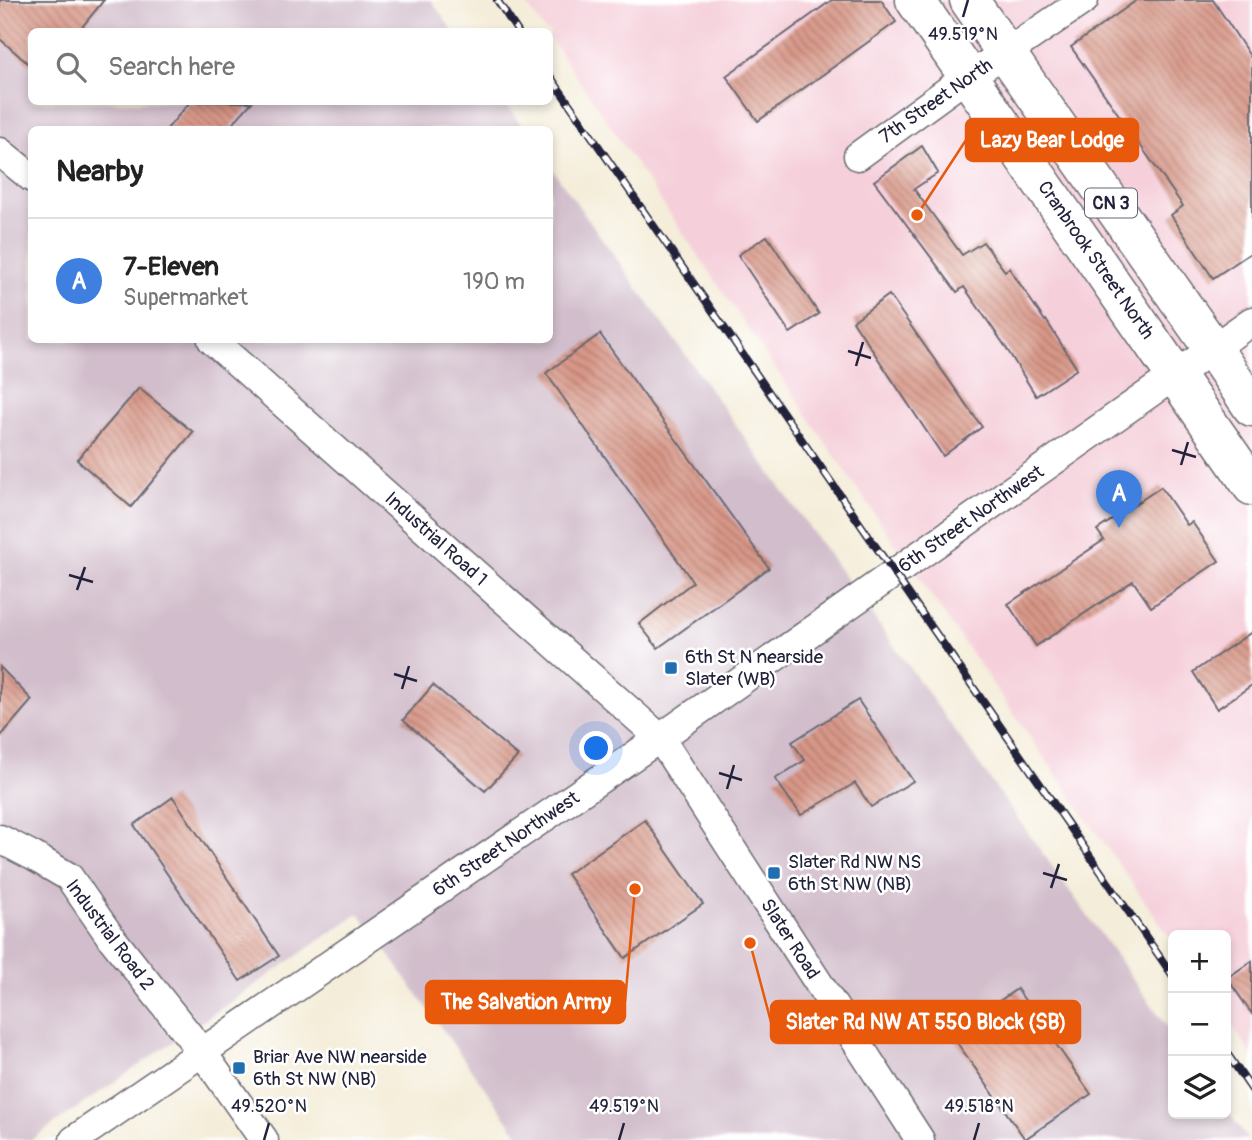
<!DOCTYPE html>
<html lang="en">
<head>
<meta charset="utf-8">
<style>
	:root { --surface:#fff; --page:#f6f6f6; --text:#222; --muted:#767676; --line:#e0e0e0; --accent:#1a73e8 }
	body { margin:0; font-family:Pangolin,sans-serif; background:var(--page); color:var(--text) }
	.controls { position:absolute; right:21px; bottom:21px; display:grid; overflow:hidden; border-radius:10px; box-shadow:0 4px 10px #0003 }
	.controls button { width:63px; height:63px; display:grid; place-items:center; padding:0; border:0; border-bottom:2px solid var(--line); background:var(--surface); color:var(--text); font:35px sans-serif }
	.you { position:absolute; left:597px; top:749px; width:24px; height:24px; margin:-18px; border:5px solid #fff; border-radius:50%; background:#1a73e8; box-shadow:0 0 0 10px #1a73e833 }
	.badge { display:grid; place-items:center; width:46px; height:46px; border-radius:50%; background:var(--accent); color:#fff; font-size:23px; font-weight:700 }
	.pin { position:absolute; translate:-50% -58px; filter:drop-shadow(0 2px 4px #0008) }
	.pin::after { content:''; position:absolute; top:37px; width:24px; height:21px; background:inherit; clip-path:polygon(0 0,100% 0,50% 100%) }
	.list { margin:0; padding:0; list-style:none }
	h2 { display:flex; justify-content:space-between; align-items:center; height:91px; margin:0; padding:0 28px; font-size:30px }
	h2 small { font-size:23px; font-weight:400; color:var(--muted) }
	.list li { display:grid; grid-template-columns:46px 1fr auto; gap:21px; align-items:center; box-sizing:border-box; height:126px; padding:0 28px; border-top:2px solid var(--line) }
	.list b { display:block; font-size:26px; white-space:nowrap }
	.list p { margin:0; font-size:23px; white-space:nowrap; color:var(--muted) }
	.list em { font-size:23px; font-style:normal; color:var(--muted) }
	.icon { flex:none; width:38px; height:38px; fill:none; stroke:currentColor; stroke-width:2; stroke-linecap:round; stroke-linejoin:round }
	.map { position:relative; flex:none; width:1252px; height:1140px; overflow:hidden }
	.search { position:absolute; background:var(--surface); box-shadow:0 4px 10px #0003; left:28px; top:28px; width:525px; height:77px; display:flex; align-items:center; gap:18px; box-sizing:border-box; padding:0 24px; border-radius:10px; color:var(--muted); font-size:26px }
	.panel { position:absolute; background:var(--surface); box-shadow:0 4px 10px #0003; left:28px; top:126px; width:525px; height:217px; border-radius:10px }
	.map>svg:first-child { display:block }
</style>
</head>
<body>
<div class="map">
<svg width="1252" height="1140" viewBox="0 0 1252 1140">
	<defs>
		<pattern id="building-back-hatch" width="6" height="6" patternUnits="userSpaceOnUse" patternTransform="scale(1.75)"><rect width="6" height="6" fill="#d89787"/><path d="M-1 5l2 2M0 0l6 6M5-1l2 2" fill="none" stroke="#af7b70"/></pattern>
	</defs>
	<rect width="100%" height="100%" fill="#fff"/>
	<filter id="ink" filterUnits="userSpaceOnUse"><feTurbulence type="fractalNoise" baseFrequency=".0143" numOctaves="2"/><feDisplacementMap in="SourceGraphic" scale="14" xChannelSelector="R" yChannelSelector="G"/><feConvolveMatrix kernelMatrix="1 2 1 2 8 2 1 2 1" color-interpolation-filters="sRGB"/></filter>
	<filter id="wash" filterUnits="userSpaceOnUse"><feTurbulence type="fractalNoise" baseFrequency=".00686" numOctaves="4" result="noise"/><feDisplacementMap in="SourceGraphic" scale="28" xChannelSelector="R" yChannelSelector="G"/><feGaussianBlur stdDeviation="1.57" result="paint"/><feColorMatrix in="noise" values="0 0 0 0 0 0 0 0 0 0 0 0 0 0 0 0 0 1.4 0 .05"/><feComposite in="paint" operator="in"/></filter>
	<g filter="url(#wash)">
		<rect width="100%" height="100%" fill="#f4edd9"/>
		<polygon fill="#f5cfda" points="524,0 1252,0 1252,1055 1226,1017 1226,935 1173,935 1173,942 884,528 550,38 550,32 545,31"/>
		<polygon fill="#d1bdcb" points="0,0 431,0 453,31 32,32 32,102 504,102 524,129 32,130 32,340 550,340 550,166 1173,1035 1173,1114 1226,1114 1226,1109 1248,1140 522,1140 359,913 31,1140 0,1140"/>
		<g id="blocks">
			<g fill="url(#building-back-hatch)">
				<polygon points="0,0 104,0 78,32 32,32 32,67 0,39"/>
				<polygon points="832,0 881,0 896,22 758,121 726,76"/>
				<polygon points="1137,0 1213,0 1252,59 1252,252 1213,278 1171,215 1183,206 1071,47"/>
				<polygon points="190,102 252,102 227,130 166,130"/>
				<polygon points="922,146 938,173 914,189 962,255 983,242 1005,271 1009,268 1045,321 1046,320 1077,369 1036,396 1005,346 964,287 957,292 874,181"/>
				<polygon points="767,236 819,314 790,333 738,255"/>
				<polygon points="889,295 982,427 943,456 853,321"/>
				<polygon points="600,334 769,568 658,648 639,624 693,582 546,373"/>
				<polygon points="139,388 193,432 131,507 77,460"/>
				<polygon points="1161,487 1187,525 1192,522 1219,561 1151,607 1133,581 1036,646 1008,604 1104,540 1097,530"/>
				<polygon points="1252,632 1252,685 1217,709 1193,672"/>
				<polygon points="0,667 32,700 0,737"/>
				<polygon points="433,685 518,756 485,791 403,720"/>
				<polygon points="858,700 913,781 871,807 855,783 801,815 775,779 805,760 792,742"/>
				<polygon points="173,797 279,956 240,981 134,825"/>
				<polygon points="645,820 703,904 625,958 567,874"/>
				<polygon points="1252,961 1252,1014 1227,978"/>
				<polygon points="1017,989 1091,1094 1025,1139 951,1034"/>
			</g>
		</g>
	</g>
	<g filter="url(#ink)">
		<use href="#blocks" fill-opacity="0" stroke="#6c6972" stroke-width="2"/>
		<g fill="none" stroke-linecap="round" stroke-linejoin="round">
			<defs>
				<g id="minor">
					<polyline points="0,152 32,178"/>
					<polyline points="858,156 968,76 1006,53 1084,0"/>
					<polyline points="212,340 660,738 920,1140"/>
					<polyline points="0,839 33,856 69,877 110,936 202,1052 264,1140"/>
					<polyline points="74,1140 660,738 1252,321"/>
				</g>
				<g id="highway">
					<polyline points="915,0 1252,486"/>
					<polyline points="969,0 1213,349 1252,407"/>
				</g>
			</defs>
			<use href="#minor" stroke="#6c6972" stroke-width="31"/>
			<use href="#highway" stroke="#6c6972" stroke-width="41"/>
			<use href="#minor" stroke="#fff" stroke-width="28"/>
			<use href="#highway" stroke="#fff" stroke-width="38"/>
			<defs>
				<g id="rail">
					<polyline points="497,0 518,32"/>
					<polyline points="550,76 1173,976"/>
					<polyline points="1226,1052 1252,1090"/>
				</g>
			</defs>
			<use href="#rail" stroke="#22223b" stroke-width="8"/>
			<use href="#rail" stroke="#fff" stroke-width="5" stroke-dasharray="16" stroke-linecap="butt"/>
		</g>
	</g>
	<path fill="none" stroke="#22223b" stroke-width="2.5" d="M963,17L968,0M848,351L871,358M856,366L863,342M1172,450L1196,457M1181,465L1188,442M69,575L93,582M77,590L85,567M394,674L417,681M402,689L409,666M719,773L742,780M727,789L734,765M1043,873L1067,880M1051,888L1059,864M264,1140L269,1123M619,1140L624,1123M974,1140L979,1123"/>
	<g fill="#1f6fb2" stroke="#fff" stroke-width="2.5">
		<rect x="664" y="661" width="14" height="14" rx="3.5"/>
		<rect x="767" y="866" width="14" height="14" rx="3.5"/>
		<rect x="232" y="1061" width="14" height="14" rx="3.5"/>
	</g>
	<g text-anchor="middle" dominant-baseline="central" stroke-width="5" stroke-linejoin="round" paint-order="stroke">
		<rect fill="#fff" stroke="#646476" stroke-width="2" x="1085" y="188.5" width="52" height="29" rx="5"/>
		<g font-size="18" font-weight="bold" fill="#22223b">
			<text x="1111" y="203">CN 3</text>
		</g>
		<g font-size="19" fill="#22223b" stroke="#fff">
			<text transform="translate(936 101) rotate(-35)">7th Street North</text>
			<text transform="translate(1096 260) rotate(55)">Cranbrook Street North</text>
			<text transform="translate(971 519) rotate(-35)">6th Street Northwest</text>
			<text transform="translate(436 539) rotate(42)">Industrial Road 1</text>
			<text transform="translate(506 844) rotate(-34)">6th Street Northwest</text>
			<text transform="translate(110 935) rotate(53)">Industrial Road 2</text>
			<text transform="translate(790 939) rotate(57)">Slater Road</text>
		</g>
		<g font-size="19" fill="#22223b" stroke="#fff" text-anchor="start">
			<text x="685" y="657">6th St N nearside<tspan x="685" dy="22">Slater (WB)</tspan></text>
			<text x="788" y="862">Slater Rd NW NS<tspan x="788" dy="22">6th St NW (NB)</tspan></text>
			<text x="253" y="1057">Briar Ave NW nearside<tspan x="253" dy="22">6th St NW (NB)</tspan></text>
		</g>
	</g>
	<g font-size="18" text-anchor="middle" fill="#22223b" stroke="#fff" stroke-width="5" stroke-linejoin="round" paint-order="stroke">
		<text x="963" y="40">49.519°N</text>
		<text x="269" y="1112">49.520°N</text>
		<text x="624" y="1112">49.519°N</text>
		<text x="979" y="1112">49.518°N</text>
	</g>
	<path fill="none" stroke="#e8590c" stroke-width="2.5" d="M917 215L966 140M635 889L625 1002M750 943L771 1022"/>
	<g fill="#e8590c" stroke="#fff" stroke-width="2.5">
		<circle cx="917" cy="215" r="7"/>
		<circle cx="635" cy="889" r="7"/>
		<circle cx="750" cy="943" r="7"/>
	</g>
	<g fill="#e8590c" stroke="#e8590c" stroke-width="2.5">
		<rect x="966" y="119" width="172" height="42" rx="7"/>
		<rect x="426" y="981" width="199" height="42" rx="7"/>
		<rect x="771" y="1001" width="309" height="42" rx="7"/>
	</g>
	<g font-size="21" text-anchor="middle" font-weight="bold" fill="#fff">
		<text x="1052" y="147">Lazy Bear Lodge</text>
		<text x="526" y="1009">The Salvation Army</text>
		<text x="926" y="1029">Slater Rd NW AT 550 Block (SB)</text>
	</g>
</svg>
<div class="controls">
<button>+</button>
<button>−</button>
<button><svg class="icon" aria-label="layers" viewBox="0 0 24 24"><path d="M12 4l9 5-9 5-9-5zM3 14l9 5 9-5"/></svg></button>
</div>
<div class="you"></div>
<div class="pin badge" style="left:1119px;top:528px;background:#3f7fe0">A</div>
<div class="search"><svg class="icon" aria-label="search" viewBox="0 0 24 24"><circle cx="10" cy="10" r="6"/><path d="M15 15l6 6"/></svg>Search here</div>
<section class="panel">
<h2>Nearby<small></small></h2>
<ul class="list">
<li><span class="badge" style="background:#3f7fe0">A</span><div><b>7-Eleven</b><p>Supermarket</p></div><em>190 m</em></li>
</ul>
</section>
</div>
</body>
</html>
